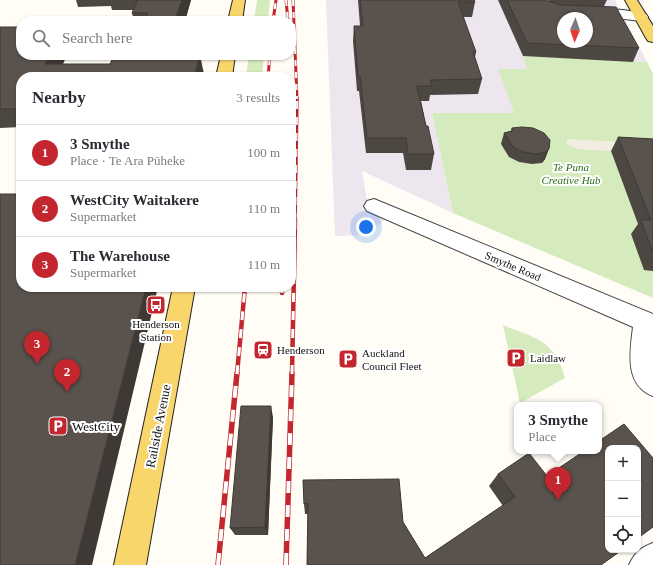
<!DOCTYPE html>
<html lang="en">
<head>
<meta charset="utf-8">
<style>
	:root { --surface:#fff; --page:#f7f7f7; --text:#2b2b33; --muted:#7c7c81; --line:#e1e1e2; --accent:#c4262e }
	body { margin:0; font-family:"Times New Roman",serif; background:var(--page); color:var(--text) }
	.controls { position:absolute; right:12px; bottom:12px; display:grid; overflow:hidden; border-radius:8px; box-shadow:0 1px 3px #0004 }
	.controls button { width:36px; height:36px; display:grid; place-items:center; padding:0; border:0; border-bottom:1px solid var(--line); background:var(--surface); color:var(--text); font:20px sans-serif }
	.compass { position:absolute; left:557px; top:12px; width:36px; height:36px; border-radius:50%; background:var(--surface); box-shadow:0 1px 3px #0004; rotate:182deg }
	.you { position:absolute; left:366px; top:227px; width:14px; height:14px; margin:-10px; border:3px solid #fff; border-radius:50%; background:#1a73e8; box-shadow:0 0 0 6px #1a73e833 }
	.badge { display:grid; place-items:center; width:26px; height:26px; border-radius:50%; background:var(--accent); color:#fff; font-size:13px; font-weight:700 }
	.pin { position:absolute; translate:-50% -33px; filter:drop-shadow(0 1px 2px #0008) }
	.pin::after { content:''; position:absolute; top:21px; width:14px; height:12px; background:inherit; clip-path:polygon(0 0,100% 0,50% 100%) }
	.popup { position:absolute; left:514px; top:402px; width:88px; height:52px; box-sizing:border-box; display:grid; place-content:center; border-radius:8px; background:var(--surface); filter:drop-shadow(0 1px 3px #0005); font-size:13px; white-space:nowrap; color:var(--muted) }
	.popup b { font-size:15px; color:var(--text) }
	.popup::after { content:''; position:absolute; left:50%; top:100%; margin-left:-8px; border:8px solid transparent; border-top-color:var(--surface) }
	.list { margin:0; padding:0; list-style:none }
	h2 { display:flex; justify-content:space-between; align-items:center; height:52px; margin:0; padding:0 16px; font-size:17px }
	h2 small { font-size:13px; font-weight:400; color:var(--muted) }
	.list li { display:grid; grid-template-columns:26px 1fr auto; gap:12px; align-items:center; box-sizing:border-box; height:56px; padding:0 16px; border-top:1px solid var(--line) }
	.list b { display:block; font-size:15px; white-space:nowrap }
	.list p { margin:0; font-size:13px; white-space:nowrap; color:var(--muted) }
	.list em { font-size:13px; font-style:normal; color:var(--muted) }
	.icon { flex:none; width:22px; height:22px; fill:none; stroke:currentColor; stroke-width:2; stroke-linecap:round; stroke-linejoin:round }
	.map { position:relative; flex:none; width:653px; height:565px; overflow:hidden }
	.search { position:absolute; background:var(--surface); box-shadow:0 1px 3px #0004; left:16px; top:16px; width:280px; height:44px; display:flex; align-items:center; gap:10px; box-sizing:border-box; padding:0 14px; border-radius:16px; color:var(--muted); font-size:15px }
	.panel { position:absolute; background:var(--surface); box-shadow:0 1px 3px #0004; left:16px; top:72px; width:280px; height:220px; border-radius:16px }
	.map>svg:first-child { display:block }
</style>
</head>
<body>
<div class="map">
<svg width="653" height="565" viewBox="0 0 653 565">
	<rect width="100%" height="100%" fill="#fffdf5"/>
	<path fill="#eee6ef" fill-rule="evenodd" d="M326,0H615L647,62L524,56L527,69H498L515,113H432L453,213L362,171L368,206L386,218L367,235L335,236ZM563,18H587V42H563Z"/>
	<g fill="#d5ebbd">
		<polygon points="257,0 270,0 268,21 254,21"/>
		<polygon points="249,55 264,55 262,77 246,77"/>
		<polygon points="523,56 647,62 653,74 653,298 453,213 432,113 514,113 498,69 527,69"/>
		<path d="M503,325C536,339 554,339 565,378L520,403Z"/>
	</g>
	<polygon fill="#f1ede2" points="569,139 653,144 653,154 577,149 567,144 566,140"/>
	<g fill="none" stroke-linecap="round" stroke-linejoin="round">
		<defs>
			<g id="minor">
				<path d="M536,0H548L551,5L558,8C587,9 618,7 646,14L648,17L646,20L641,21L616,18L556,16L541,11Z"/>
				<path d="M374,199L653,314V396C624,385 630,351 633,327L367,211L364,206L367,201Z"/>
				<path d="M653,543V565H629C635,552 640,548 653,543Z"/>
			</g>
			<g id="major">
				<polygon points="233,0 245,0 242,21 228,21"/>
				<polygon points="625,0 637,0 653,26 653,42 648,41 646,38"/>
				<polygon points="221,55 235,55 232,77 216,77"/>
				<polygon points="173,287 195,287 146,565 114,565"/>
			</g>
		</defs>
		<use href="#minor" stroke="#444" stroke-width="2"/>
		<use href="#major" stroke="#222" stroke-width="2"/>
		<use href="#minor" fill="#fff" fill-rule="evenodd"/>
		<use href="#major" fill="#f9d66b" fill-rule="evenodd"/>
		<defs>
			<g id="rail-far3">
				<polyline points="286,0 288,21"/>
				<polyline points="293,0 297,99"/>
				<polyline points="273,21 276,0"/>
				<polyline points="268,77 270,55"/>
			</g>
			<polyline id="rail-far2" points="295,221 297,98"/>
			<g id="rail-far1">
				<polyline points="282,287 282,293"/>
				<polyline points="237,374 245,287"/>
				<polyline points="292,374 295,220"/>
			</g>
			<g id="rail">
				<polyline points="218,565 237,373"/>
				<polyline points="286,565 292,373"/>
			</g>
		</defs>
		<use href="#rail-far3" stroke="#c4262e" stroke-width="3"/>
		<use href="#rail-far2" stroke="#c4262e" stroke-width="3.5"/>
		<use href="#rail-far1" stroke="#c4262e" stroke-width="4.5"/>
		<use href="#rail" stroke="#c4262e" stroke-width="5.5"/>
		<use href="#rail-far3" stroke="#fff" stroke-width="2" stroke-dasharray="6" stroke-linecap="butt"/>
		<use href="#rail-far2" stroke="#fff" stroke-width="2.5" stroke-dasharray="8" stroke-linecap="butt"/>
		<use href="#rail-far1" stroke="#fff" stroke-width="3" stroke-dasharray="9" stroke-linecap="butt"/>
		<use href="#rail" stroke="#fff" stroke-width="4" stroke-dasharray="12" stroke-linecap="butt"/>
	</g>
	<g fill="#4d4742">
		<polygon points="76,0 191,0 185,21 134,21 132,13 133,10 112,10 111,6 78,7"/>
		<polygon points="358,0 474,0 475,2 472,17 463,17 476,52 475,57 482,79 478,94 430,95 429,101 421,101 426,126 434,154 431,170 406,170 403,153 366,153 359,91 357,91 353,41 354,26 360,26"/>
		<polygon points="498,0 545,0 550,2 549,0 607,0 604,6 639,48 633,62 523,56"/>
		<polygon points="0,27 21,55 67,55 63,64 110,64 204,74 203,77 21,77 21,127 0,128"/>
		<polygon points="512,128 550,140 545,159 542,163 532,164 519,162 509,157 501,144 504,133 511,131"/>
		<polygon points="618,137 653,139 653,271 644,270 631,234 638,224 611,151"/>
		<polygon points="273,417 268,535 235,535 230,528"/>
		<polygon points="498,474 608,550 307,565 308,514 305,514 304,504 303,480 403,522 425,558 503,506 489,486"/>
	</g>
	<g fill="#3f3936">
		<polygon points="182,0 191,0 185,21 175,21"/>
		<polygon points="50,55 67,55 56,77 45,64"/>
		<polygon points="200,55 204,74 203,77 194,77"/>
		<polygon points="549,149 545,159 542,163 546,152"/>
		<polygon points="146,287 158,287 92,565 75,565"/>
		<polygon points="271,406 273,417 268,535 265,527"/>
	</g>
	<g fill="#5a524d" stroke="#3f3936" fill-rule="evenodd">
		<polygon points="138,0 182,0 175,21 144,21 148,13 132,13"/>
		<polygon points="360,0 474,0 475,2 458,2 476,52 473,52 482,79 430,80 432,86 417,86 426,126 428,126 434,154 408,154 406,138 367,138 360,76 358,76 354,26 363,26"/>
		<path d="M507,0H545L560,5L616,7L639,48L527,43ZM563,18H587V42H563Z"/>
		<polygon points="0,27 21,27 21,55 50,55 45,64 110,64 114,55 200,55 194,77 21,77 21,109 0,109"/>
		<polygon points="522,127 533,128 544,133 550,140 549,149 546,152 536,154 523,152 513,147 504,133 512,131 512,128"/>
		<polygon points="618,137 653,139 653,253 641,220 651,220"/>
		<polygon points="0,194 21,194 21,287 146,287 75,565 0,565"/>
		<polygon points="241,406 271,406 265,527 230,528"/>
		<polygon points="624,424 653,458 653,527 638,538 638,448 608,448 608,550 622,550 601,565 307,565 308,503 304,504 303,480 399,479 403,522 425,558 515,497 498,474 529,453 547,476 584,451 599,451 599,441"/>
	</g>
	<defs>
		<symbol id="bus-square" viewBox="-11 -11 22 22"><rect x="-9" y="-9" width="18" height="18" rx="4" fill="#c4262e" stroke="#fff"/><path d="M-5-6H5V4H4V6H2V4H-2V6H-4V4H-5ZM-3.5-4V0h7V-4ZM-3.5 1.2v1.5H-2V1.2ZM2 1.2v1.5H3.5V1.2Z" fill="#fff"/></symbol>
		<symbol id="station-square" viewBox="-11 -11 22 22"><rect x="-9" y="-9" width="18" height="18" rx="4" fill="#c4262e" stroke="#fff"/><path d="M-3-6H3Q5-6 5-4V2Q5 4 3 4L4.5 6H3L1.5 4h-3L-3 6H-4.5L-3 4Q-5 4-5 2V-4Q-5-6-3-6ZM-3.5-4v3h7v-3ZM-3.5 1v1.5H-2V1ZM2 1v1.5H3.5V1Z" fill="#fff"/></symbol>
		<symbol id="parking-square" viewBox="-11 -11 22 22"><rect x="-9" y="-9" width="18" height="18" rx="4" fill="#c4262e" stroke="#fff"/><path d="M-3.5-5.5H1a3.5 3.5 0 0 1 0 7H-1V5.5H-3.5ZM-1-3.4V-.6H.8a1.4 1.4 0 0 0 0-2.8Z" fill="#fff"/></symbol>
	</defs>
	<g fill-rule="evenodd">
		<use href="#bus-square" x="145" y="294" width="22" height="22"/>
		<use href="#station-square" x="252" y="339" width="22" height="22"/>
		<use href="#parking-square" x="505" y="347" width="22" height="22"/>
		<use href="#parking-square" x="337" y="348" width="22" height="22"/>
		<use href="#parking-square" x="47" y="415" width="22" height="22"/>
	</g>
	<g text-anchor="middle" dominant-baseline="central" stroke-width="4" stroke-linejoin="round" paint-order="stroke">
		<g font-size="11" font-style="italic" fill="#2f6b1f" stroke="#fff">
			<text x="571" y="167">Te Puna<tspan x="571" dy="13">Creative Hub</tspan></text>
		</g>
		<g font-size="11" fill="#111" stroke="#fff">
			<text transform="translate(513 266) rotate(23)">Smythe Road</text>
		</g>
		<g font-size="11" fill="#111" stroke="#fff" text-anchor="start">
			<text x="156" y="324" text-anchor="middle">Henderson<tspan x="156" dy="13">Station</tspan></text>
			<text x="277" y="350">Henderson</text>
			<text x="362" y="353">Auckland<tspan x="362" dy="13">Council Fleet</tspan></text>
			<text x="530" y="358">Laidlaw</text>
		</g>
		<g font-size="13" fill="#111" stroke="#fff" text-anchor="start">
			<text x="72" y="426">WestCity</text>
		</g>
		<g font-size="13" fill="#111" stroke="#fff">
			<text transform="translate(158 426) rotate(-79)">Railside Avenue</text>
		</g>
	</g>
</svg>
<div class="controls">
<button>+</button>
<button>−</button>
<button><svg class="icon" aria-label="locate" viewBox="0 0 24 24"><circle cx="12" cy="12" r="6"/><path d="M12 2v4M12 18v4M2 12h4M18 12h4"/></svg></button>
</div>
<svg class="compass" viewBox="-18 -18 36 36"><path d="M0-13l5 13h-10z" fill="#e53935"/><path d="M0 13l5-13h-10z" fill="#7c7c81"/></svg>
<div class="you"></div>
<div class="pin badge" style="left:558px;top:500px">1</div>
<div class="popup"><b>3 Smythe</b>Place</div>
<div class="pin badge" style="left:67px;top:392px">2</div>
<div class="pin badge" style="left:37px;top:364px">3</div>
<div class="search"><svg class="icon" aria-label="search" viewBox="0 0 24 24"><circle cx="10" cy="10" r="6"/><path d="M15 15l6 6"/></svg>Search here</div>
<section class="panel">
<h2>Nearby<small>3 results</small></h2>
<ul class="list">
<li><span class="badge">1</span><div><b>3 Smythe</b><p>Place · Te Ara Pūheke</p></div><em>100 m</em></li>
<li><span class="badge">2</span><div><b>WestCity Waitakere</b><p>Supermarket</p></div><em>110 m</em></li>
<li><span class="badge">3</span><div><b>The Warehouse</b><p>Supermarket</p></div><em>110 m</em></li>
</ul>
</section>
</div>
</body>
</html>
